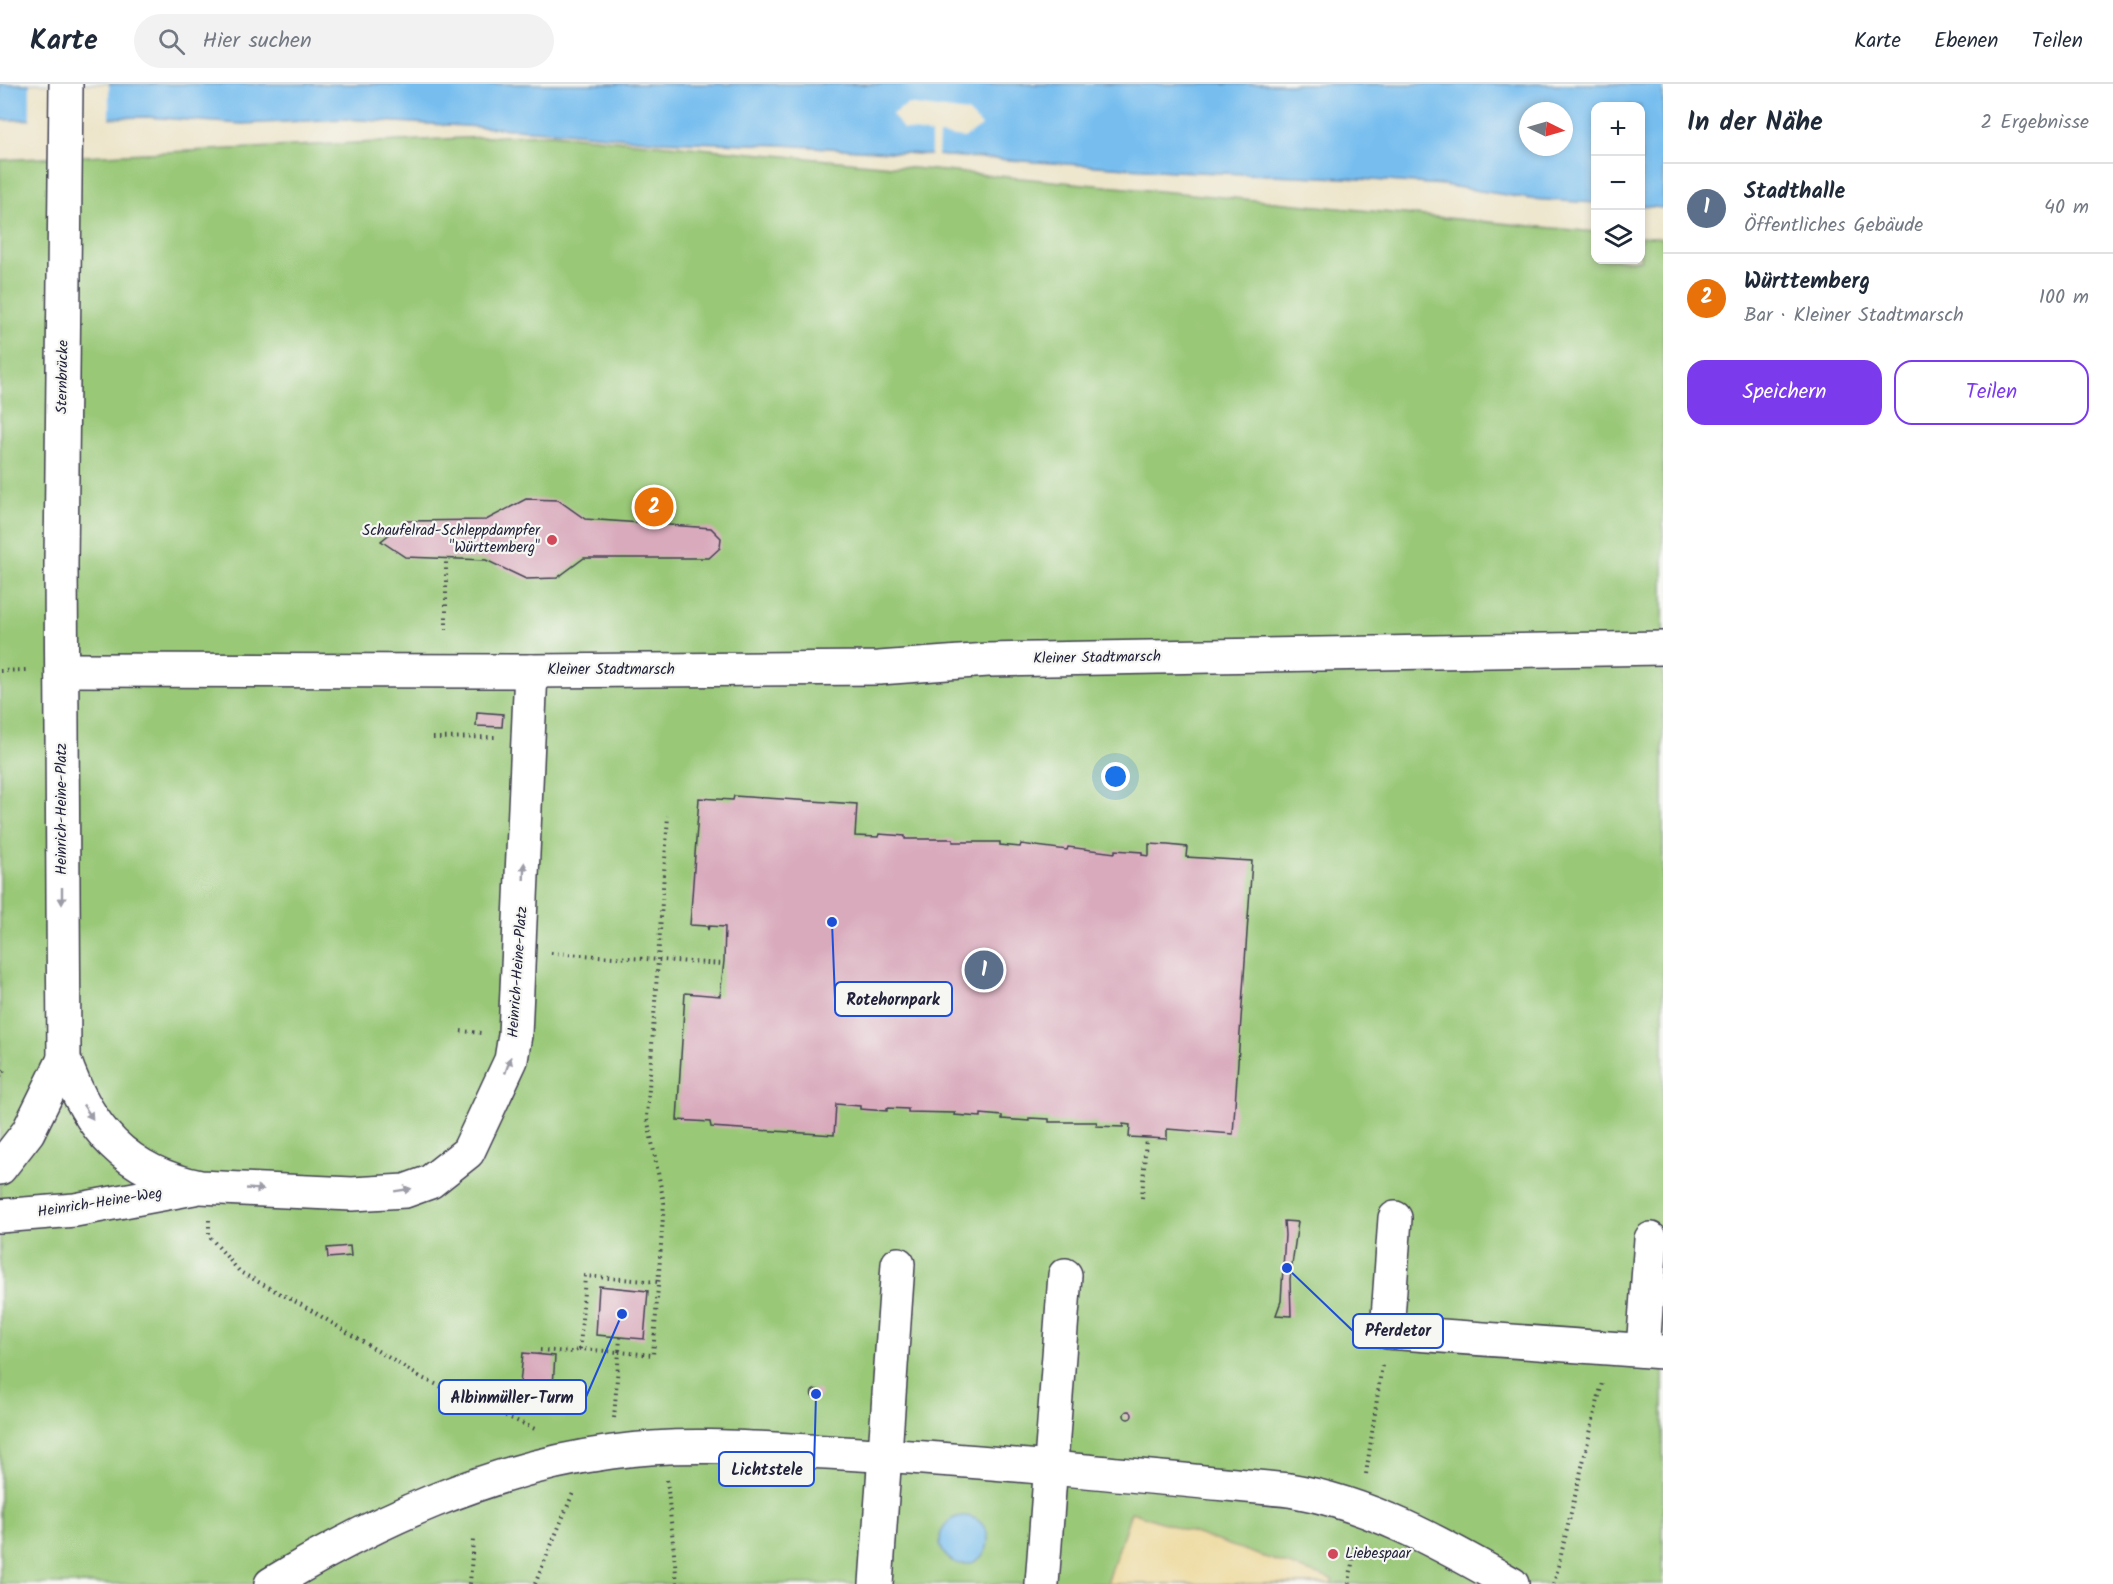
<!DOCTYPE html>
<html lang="de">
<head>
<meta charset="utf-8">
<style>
	:root { --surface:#fff; --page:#f2f2f3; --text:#1f2937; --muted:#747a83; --line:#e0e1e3; --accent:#7c3aed }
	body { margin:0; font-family:Kalam,sans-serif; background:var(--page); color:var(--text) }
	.controls { position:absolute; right:18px; top:18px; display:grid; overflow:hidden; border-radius:12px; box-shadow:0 3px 9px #0003 }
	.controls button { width:54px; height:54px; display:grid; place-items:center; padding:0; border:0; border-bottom:2px solid var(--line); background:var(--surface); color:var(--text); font:30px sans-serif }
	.compass { position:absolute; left:1519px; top:18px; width:54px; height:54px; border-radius:50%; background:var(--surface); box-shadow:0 3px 9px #0003; rotate:95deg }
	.you { position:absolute; left:1116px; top:693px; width:21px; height:21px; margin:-15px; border:4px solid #fff; border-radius:50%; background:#1a73e8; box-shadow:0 0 0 9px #1a73e833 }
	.badge { display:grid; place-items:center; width:39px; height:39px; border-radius:50%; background:var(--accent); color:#fff; font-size:20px; font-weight:700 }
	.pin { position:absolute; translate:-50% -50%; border:3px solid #fff; box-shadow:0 2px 6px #0006 }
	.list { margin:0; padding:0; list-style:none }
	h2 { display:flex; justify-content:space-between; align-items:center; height:78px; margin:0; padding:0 24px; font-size:26px }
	h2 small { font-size:20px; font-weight:400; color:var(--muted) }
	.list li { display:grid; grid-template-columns:39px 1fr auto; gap:18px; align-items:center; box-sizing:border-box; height:90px; padding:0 24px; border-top:2px solid var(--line) }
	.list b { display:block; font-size:22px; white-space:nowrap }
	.list p { margin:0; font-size:20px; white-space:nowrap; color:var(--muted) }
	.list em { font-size:20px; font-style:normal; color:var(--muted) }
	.actions { display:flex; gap:12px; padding:18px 24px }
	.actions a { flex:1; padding:14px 0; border:2px solid var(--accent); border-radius:18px; text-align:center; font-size:21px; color:var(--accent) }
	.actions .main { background:var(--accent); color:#fff }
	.icon { flex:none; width:33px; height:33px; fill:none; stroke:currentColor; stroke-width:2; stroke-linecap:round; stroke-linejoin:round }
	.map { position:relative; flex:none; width:1663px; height:1500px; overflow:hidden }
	header { display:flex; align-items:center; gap:36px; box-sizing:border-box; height:84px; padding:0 30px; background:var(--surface); border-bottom:2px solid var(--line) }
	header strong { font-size:28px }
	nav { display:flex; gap:33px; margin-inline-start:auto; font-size:21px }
	.search { width:420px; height:54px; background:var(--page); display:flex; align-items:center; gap:15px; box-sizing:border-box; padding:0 21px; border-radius:33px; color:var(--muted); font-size:22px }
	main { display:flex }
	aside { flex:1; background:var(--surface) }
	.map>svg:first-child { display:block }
</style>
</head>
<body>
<header>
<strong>Karte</strong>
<div class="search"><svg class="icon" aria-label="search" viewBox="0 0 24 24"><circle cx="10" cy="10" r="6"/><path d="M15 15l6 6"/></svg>Hier suchen</div>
<nav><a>Karte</a><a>Ebenen</a><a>Teilen</a></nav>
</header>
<main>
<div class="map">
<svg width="1663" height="1500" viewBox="0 0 1663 1500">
	<rect width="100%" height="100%" fill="#f6f6f2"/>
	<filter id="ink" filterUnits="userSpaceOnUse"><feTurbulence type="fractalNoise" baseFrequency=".0167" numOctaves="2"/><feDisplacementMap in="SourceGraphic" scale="12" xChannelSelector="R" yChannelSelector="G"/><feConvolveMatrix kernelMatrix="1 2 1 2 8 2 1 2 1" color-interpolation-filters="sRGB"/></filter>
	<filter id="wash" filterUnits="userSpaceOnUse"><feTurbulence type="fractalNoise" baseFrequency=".008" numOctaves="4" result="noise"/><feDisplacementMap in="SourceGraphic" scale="24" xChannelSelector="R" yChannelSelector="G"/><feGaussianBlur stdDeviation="1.35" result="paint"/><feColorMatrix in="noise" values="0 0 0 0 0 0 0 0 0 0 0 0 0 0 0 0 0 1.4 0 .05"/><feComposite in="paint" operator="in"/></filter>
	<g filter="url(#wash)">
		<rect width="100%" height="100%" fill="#ede5ca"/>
		<polygon fill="#99c877" stroke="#5e7559" stroke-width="1.5" points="550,50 1595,148 1596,176 1640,176 1641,152 1663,154 1663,1500 0,1500 0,76"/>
		<polygon fill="#eeda9e" stroke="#887e6c" stroke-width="1.5" points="1131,1428 1333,1496 1331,1500 1107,1500"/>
		<g fill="#77beef" stroke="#4c7095" stroke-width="1.5" fill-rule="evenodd">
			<path d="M0,0H1663V124L1641,122L1640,22H1596L1595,119L1531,115L1443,101L1345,94L1173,87L783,61L658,57L565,48L345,35L242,40L147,33L0,36ZM1528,27H1564V63H1528Z"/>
			<circle cx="964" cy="1456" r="24"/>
		</g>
		<g fill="#ede5ca">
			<polygon points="30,0 109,0 109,36 30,38"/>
			<polygon points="908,20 968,28 982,42 964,54 939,51 938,74 931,73 931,50 903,45 892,30"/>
		</g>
		<g id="blocks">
			<g fill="#d9aabc">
				<polygon points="526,415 558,416 585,435 711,444 721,454 720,464 709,474 584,474 557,494 526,495 486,476 405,473 381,457 406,437 486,436"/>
				<polygon points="477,628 503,630 502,643 476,642"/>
				<polygon points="734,712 857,720 855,752 878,753 879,750 905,752 905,755 953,755 953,758 1000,758 1000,761 1020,763 1021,760 1067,766 1068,763 1115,769 1115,766 1142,768 1142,771 1149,772 1149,760 1168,761 1187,763 1186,773 1252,777 1233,1050 1167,1045 1167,1055 1129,1053 1130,1041 1123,1040 1123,1043 1096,1042 1097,1038 1049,1038 1049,1035 1029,1034 1029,1037 1002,1035 1002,1032 981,1030 981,1033 954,1031 955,1029 908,1028 908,1025 887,1024 887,1027 860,1025 860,1022 836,1020 834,1051 711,1043 710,1038 677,1036 685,909 720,912 724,877 725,843 709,842 708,846 707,842 690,841 699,714 733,716"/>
				<polygon points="1284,1137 1298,1138 1290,1195 1291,1232 1276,1231 1281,1217 1285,1151"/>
				<polygon points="350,1162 351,1172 328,1174 327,1164"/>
				<polygon points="599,1202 648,1207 644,1255 596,1251"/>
				<polygon points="523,1269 555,1272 553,1302 520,1300"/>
				<circle cx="816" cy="1310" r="4.5"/>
				<circle cx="1128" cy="1331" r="4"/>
			</g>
		</g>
	</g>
	<g filter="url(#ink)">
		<use href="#blocks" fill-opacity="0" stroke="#403f50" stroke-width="1.5"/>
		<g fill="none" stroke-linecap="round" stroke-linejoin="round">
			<defs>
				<g id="minor">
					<path d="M66,0L61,481L64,975C88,1044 125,1088 200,1103L352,1110L405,1107L430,1098L468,1068L511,976L515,951L531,587"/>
					<polyline points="63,586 531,587 879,584 988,576 1663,564"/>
					<polyline points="0,1084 28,1048 64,975"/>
					<polyline points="0,1132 75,1126 194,1104"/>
					<polyline points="1395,1134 1387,1248 1663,1268"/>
					<polyline points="1643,1266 1651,1155"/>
					<path d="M271,1500C375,1437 490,1384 612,1368C688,1357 767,1365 843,1369C992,1377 1140,1392 1289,1406C1369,1419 1442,1460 1512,1500"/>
					<polyline points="876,1500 898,1180"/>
					<polyline points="1042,1500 1065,1191"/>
				</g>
			</defs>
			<use href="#minor" stroke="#403f50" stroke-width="36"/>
			<g stroke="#403f50" stroke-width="4" stroke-dasharray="1.5 4.5" stroke-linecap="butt">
				<polyline points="446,546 446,477"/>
				<polyline points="0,587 26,586"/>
				<polyline points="433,654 495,653"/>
				<polyline points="551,869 723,880"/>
				<polyline points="461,947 481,949"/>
				<polyline points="0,992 5,984"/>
				<polyline points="1142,1114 1146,1054"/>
				<polyline points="209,1136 209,1152 240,1188 309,1225 422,1294 537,1346"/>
				<polyline points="620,1253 619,1268 580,1265 585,1192 658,1198"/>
				<polyline points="539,1271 539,1266 572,1268 580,1265"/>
				<polyline points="614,1334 619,1268 653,1271 664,1119 647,1033 668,732"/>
				<polyline points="1366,1390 1382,1281"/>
				<polyline points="667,1396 677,1500"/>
				<polyline points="470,1500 473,1456"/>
				<polyline points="535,1500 573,1409"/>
				<polyline points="1349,1500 1355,1459"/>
				<polyline points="1554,1500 1602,1299"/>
			</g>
			<use href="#minor" stroke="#fff" stroke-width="33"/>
		</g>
		<defs><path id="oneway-solid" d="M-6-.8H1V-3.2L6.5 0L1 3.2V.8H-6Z" transform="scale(1.5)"/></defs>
		<g fill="#9c9ca7">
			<use href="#oneway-solid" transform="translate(524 787) rotate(-88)"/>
			<use href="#oneway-solid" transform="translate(62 812) rotate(90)"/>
			<use href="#oneway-solid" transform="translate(508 981) rotate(-71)"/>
			<use href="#oneway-solid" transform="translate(88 1028) rotate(56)"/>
			<use href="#oneway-solid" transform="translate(255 1105) rotate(3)"/>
			<use href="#oneway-solid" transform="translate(403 1106) rotate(-9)"/>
		</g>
	</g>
	<g fill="#d1495b" stroke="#f6f6f2" stroke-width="2">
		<circle cx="552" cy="456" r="6"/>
		<circle cx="1333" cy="1470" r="6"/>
	</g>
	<g text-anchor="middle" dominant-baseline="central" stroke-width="4.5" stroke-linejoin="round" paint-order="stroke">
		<g font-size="15" fill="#22223b" stroke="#f6f6f2">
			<text transform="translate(63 293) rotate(-89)">Sternbrücke</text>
			<text transform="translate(1097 574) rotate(-1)">Kleiner Stadtmarsch</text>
			<text x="611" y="586">Kleiner Stadtmarsch</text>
			<text transform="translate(62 725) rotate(-90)">Heinrich-Heine-Platz</text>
			<text transform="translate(518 888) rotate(-86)">Heinrich-Heine-Platz</text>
			<text transform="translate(100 1119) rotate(-9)">Heinrich-Heine-Weg</text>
		</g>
		<g font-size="15" fill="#22223b" stroke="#f6f6f2" text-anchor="end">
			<text x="540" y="447">Schaufelrad-Schleppdampfer<tspan x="540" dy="17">"Württemberg"</tspan></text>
			<text x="1345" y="1470" text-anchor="start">Liebespaar</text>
		</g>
	</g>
	<path fill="none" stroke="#1d4ed8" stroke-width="2" d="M832 838L835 915M1287 1184L1353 1247M622 1230L586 1313M816 1310L814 1385"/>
	<g fill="#1d4ed8" stroke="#f6f6f2" stroke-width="2">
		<circle cx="832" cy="838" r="6"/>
		<circle cx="1287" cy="1184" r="6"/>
		<circle cx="622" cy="1230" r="6"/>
		<circle cx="816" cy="1310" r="6"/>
	</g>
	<g fill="#f6f6f2" stroke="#1d4ed8" stroke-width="2">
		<rect x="835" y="898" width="117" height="34" rx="6"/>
		<rect x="1353" y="1230" width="90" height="34" rx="6"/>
		<rect x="439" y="1296" width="147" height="34" rx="6"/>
		<rect x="719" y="1368" width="95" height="34" rx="6"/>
	</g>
	<g font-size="16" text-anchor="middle" font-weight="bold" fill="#22223b">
		<text x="893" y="921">Rotehornpark</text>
		<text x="1398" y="1252">Pferdetor</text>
		<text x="512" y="1319">Albinmüller-Turm</text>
		<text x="767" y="1391">Lichtstele</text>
	</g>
</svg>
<div class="controls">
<button>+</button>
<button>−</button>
<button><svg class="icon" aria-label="layers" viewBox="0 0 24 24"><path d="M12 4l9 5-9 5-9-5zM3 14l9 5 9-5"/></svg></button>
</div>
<svg class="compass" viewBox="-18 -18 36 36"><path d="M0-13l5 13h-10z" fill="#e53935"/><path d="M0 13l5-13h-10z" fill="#747a83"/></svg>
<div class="you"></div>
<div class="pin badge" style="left:984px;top:886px;background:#5c6f8a">1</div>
<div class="pin badge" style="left:654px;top:423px;background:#e8710a">2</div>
</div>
<aside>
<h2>In der Nähe<small>2 Ergebnisse</small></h2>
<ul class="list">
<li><span class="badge" style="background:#5c6f8a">1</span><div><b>Stadthalle</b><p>Öffentliches Gebäude</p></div><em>40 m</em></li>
<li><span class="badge" style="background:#e8710a">2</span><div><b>Württemberg</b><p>Bar · Kleiner Stadtmarsch</p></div><em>100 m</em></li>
</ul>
<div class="actions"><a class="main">Speichern</a><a>Teilen</a></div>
</aside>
</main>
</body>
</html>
